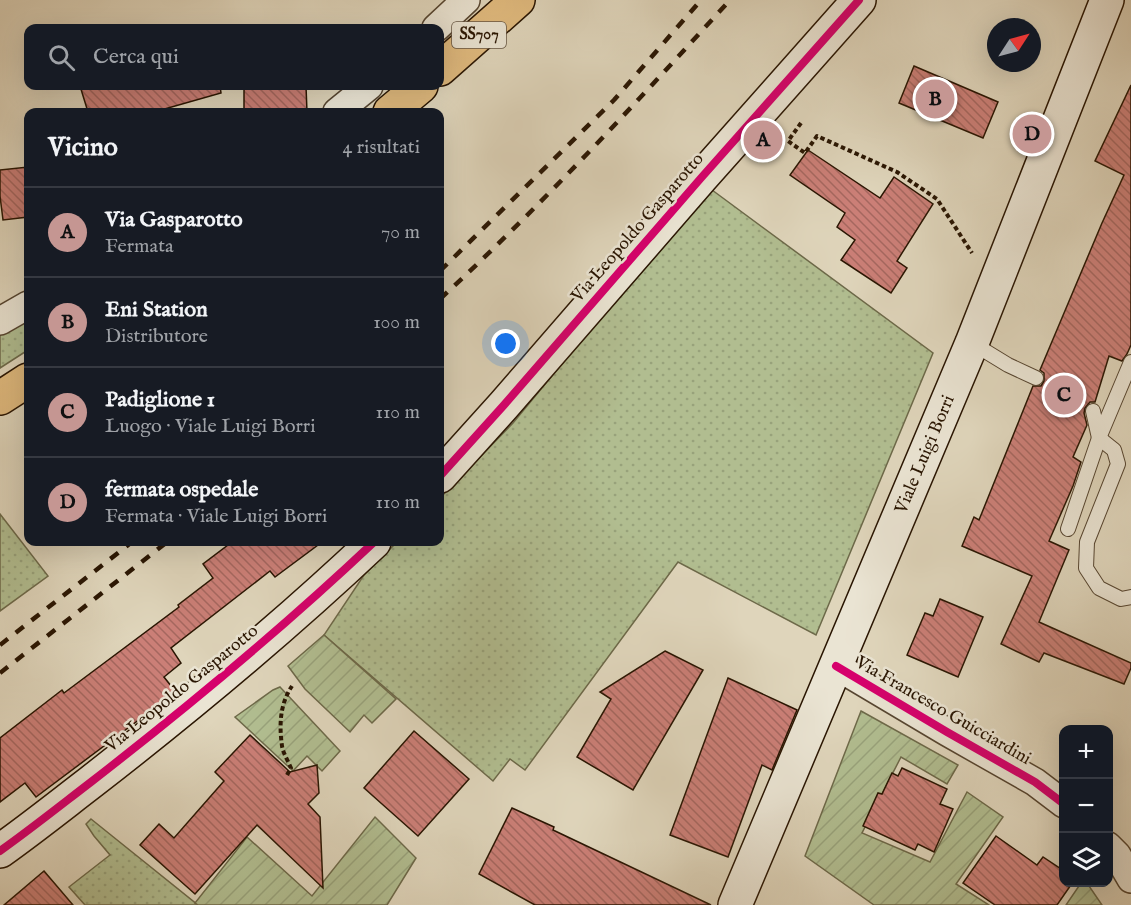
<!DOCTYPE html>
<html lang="it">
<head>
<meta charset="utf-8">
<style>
	:root { --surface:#171b24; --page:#20242c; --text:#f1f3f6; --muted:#9ea1a6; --line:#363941; --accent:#c59692 }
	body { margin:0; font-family:"IM FELL English",serif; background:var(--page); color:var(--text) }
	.controls { position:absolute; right:18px; bottom:18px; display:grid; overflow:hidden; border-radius:12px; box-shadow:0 6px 24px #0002 }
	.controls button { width:54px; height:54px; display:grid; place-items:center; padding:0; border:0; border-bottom:2px solid var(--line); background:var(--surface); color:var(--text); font:30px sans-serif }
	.compass { position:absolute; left:987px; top:18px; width:54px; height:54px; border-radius:50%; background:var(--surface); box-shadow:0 6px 24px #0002; rotate:54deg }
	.you { position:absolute; left:506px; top:344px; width:21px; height:21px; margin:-15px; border:4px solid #fff; border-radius:50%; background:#1a73e8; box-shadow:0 0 0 9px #1a73e833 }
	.badge { display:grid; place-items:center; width:39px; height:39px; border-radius:50%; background:var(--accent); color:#111; font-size:20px; font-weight:700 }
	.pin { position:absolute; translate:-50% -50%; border:3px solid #fff; box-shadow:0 2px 6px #0006 }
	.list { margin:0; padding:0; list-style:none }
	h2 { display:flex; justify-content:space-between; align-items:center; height:78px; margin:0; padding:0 24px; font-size:26px }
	h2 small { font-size:20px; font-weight:400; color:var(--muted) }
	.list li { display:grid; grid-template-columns:39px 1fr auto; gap:18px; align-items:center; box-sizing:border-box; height:90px; padding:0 24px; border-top:2px solid var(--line) }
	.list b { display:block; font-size:22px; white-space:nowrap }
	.list p { margin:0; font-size:20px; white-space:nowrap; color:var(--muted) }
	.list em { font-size:20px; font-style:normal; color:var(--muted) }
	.icon { flex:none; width:33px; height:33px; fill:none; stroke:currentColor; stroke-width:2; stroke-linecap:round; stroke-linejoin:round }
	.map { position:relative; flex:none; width:1131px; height:905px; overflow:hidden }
	.search { position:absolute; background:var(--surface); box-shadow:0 6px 24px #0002; left:24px; top:24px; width:420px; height:66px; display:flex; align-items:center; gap:15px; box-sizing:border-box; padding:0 21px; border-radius:12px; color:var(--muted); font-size:22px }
	.panel { position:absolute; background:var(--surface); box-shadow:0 6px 24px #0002; left:24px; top:108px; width:420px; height:438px; border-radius:12px }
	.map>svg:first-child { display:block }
</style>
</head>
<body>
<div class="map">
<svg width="1131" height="905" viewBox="0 0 1131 905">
	<defs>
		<pattern id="grass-dots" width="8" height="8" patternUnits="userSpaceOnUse" patternTransform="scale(1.5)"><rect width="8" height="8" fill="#b1bd90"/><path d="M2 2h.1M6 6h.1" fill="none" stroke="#98a27b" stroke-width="1.8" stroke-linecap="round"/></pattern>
		<pattern id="garden-furrows" width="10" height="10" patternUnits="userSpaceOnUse" patternTransform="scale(1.5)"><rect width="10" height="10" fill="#b1bd90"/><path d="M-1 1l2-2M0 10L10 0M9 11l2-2" fill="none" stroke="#98a27b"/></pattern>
		<pattern id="building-back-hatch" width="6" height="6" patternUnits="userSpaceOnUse" patternTransform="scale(1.5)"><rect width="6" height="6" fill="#cb7f77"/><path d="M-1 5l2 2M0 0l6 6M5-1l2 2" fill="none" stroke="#a5675f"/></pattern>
	</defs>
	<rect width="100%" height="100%" fill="#dfd5bb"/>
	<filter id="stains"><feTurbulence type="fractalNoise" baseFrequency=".00333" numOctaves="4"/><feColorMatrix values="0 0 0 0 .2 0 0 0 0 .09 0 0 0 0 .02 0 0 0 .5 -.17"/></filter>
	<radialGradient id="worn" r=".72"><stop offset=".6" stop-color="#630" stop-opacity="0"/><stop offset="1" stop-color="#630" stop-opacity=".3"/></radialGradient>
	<g fill="url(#grass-dots)" stroke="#6d6949" stroke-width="1.5">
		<polygon points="708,187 933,353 816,635 678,562 525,770 510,759 493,781 324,635 364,575 397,542 440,542 440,498 513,423"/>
		<polygon points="28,309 28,350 0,368 0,324"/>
		<polygon points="0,514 48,576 0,611"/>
		<polygon points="91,819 198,905 85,905 69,887 110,855 94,836 86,824"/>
	</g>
	<g fill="url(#garden-furrows)" stroke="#6d6949" stroke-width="1.5">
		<polygon points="324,635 396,699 372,723 364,715 350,732 305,689 288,666"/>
		<polygon points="280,687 340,751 322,771 307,756 293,771 235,717 273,690"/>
		<polygon points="861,711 958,765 947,784 901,757 862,833 930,862 967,792 1003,817 956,884 989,905 874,905 805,856"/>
		<polygon points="375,817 416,858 387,905 198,905 195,903 247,837 312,896"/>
		<polygon points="1081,883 1087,883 1102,905 1066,905"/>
	</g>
	<g fill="url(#building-back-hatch)" stroke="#291502" stroke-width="1.5">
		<polygon points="914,66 998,102 983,138 899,103"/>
		<polygon points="1131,85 1131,345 1127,354 1122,361 1109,356 1095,402 1090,402 1085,408 1084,413 1087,425 1073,457 1081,462 1073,486 1049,541 1069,550 1039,622 1131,663 1131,668 1124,684 1044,653 1039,662 1001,644 1032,576 962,546 974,517 979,520 1033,386 1041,386 1044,381 1044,373 1040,370 1102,223 1124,175 1095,161"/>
		<polygon points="80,86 220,86 221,93 154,112 88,112"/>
		<polygon points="244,86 306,86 307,112 244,112"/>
		<polygon points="808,150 880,198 894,177 933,204 897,261 907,268 891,293 841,260 855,240 837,227 845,213 790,175"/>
		<polygon points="28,167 28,217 3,220 0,196 0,170"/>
		<polygon points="232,542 322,542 275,577 270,571 171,648 181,663 164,677 175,691 152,710 36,797 25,783 0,802 0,738 62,690 64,693 179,607 178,605 213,578 203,564"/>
		<polygon points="940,599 983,617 958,677 907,655 925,613 933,616"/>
		<polygon points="665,651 703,670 633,790 577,757 611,699 600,692"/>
		<polygon points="728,678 797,710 772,770 762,765 728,857 670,835"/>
		<polygon points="414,731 469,779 418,836 364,788"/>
		<polygon points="250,735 290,772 317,765 319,793 308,804 320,817 323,888 257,825 195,894 140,845 159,824 174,838 224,781 215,772"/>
		<polygon points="902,768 947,789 940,804 953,809 934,852 918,844 915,850 863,826 878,793 882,794 892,773 898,776"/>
		<polygon points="512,808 554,827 553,830 711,905 535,905 479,874"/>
		<polygon points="996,836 1037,865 1043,857 1064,871 1064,882 1073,882 1057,905 995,905 963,883"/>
		<polygon points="44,871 73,905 4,905"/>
	</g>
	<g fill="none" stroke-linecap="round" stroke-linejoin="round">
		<defs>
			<g id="lane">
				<polyline points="972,343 1008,365 1036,378"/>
				<polyline points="1093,411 1099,438 1114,450 1118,464 1087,542 1086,568 1099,588 1121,599 1131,597"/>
				<polyline points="1068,529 1099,438 1131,362"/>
			</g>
			<g id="street">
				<polyline points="436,28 466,0"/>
				<polyline points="337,112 369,86"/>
				<polyline points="0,321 28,305"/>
				<polyline points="836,666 947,732 1035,782 1064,804"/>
				<polyline points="1108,846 1117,855 1131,879"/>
			</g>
			<g id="secondary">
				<polyline points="440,476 504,405 701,178 859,0"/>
				<path d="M0,851C31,829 61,805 91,782C189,706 284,627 374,542"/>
				<path id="s1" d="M735,905L972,343L1107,0"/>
			</g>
			<g id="highway">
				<polyline points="440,69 518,0"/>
				<polyline points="390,112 421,86"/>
				<polyline points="0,398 28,380"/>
			</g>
		</defs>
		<use href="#lane" stroke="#564530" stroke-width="16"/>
		<use href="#street" stroke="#564530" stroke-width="30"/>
		<use href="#secondary" stroke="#291502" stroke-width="36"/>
		<use href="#highway" stroke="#291502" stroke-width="36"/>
		<g stroke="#291502" stroke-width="4" stroke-dasharray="4.5 3" stroke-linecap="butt">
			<polyline points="801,123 788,141 805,153 817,136 897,172 937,199 972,253"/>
			<path d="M287,775L291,768C288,761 283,753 282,746C279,724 280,704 292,686"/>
		</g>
		<use href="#lane" stroke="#eae4d3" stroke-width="14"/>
		<use href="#street" stroke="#eae4d3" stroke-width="27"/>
		<use href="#secondary" stroke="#eae4d3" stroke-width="33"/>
		<use href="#highway" stroke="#e0ba7e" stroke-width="33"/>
		<g stroke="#291502" stroke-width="4.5" stroke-dasharray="10 10" stroke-linecap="butt">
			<polyline points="440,271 614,100 701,0"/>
			<path d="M440,299C542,205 636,103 730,0"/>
			<polyline points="0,645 132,542"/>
			<polyline points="0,673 167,542"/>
		</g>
		<defs>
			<g id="cycleway">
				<polyline points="440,476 504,405 701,178 859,0"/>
				<polyline points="836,666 947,732 1035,782 1064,804"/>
				<path d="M0,851C31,829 61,805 91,782C189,706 284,627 374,542"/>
			</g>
		</defs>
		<use href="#cycleway" stroke="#eae4d3" stroke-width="11"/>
		<use href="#cycleway" stroke="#d6006c" stroke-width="8"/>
	</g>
	<g text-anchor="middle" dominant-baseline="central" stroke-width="5" stroke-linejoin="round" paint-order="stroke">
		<rect fill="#eae4d3" stroke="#635341" stroke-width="1.5" x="452" y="22" width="54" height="26" rx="4.5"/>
		<g font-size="16" font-weight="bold" fill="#291502">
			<text x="479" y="35">SS707</text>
		</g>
		<g font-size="18" fill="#291502" stroke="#eae4d3">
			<text transform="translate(638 228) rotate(-49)">Via Leopoldo Gasparotto</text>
			<text stroke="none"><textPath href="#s1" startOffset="489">Viale Luigi Borri</textPath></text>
			<text transform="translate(182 689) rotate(-39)">Via Leopoldo Gasparotto</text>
			<text transform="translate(943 711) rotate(30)">Via Francesco Guicciardini</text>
		</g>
	</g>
	<rect width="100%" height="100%" filter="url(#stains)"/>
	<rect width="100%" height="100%" fill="url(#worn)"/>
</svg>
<div class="controls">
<button>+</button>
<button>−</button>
<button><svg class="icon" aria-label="layers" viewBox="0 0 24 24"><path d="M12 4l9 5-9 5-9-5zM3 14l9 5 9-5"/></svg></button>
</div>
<svg class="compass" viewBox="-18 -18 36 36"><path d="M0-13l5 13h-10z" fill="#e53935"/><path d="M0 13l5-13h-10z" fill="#9ea1a6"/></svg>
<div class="you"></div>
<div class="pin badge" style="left:763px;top:140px">A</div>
<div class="pin badge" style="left:935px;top:99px">B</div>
<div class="pin badge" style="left:1064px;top:395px">C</div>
<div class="pin badge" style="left:1032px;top:134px">D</div>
<div class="search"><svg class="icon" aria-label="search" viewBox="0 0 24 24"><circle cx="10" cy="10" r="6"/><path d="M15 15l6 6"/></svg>Cerca qui</div>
<section class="panel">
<h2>Vicino<small>4 risultati</small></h2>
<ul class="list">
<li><span class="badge">A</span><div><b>Via Gasparotto</b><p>Fermata</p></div><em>70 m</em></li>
<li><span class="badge">B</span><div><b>Eni Station</b><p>Distributore</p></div><em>100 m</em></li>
<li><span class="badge">C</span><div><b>Padiglione 1</b><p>Luogo · Viale Luigi Borri</p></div><em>110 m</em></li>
<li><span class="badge">D</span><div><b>fermata ospedale</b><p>Fermata · Viale Luigi Borri</p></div><em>110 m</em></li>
</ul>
</section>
</div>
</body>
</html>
